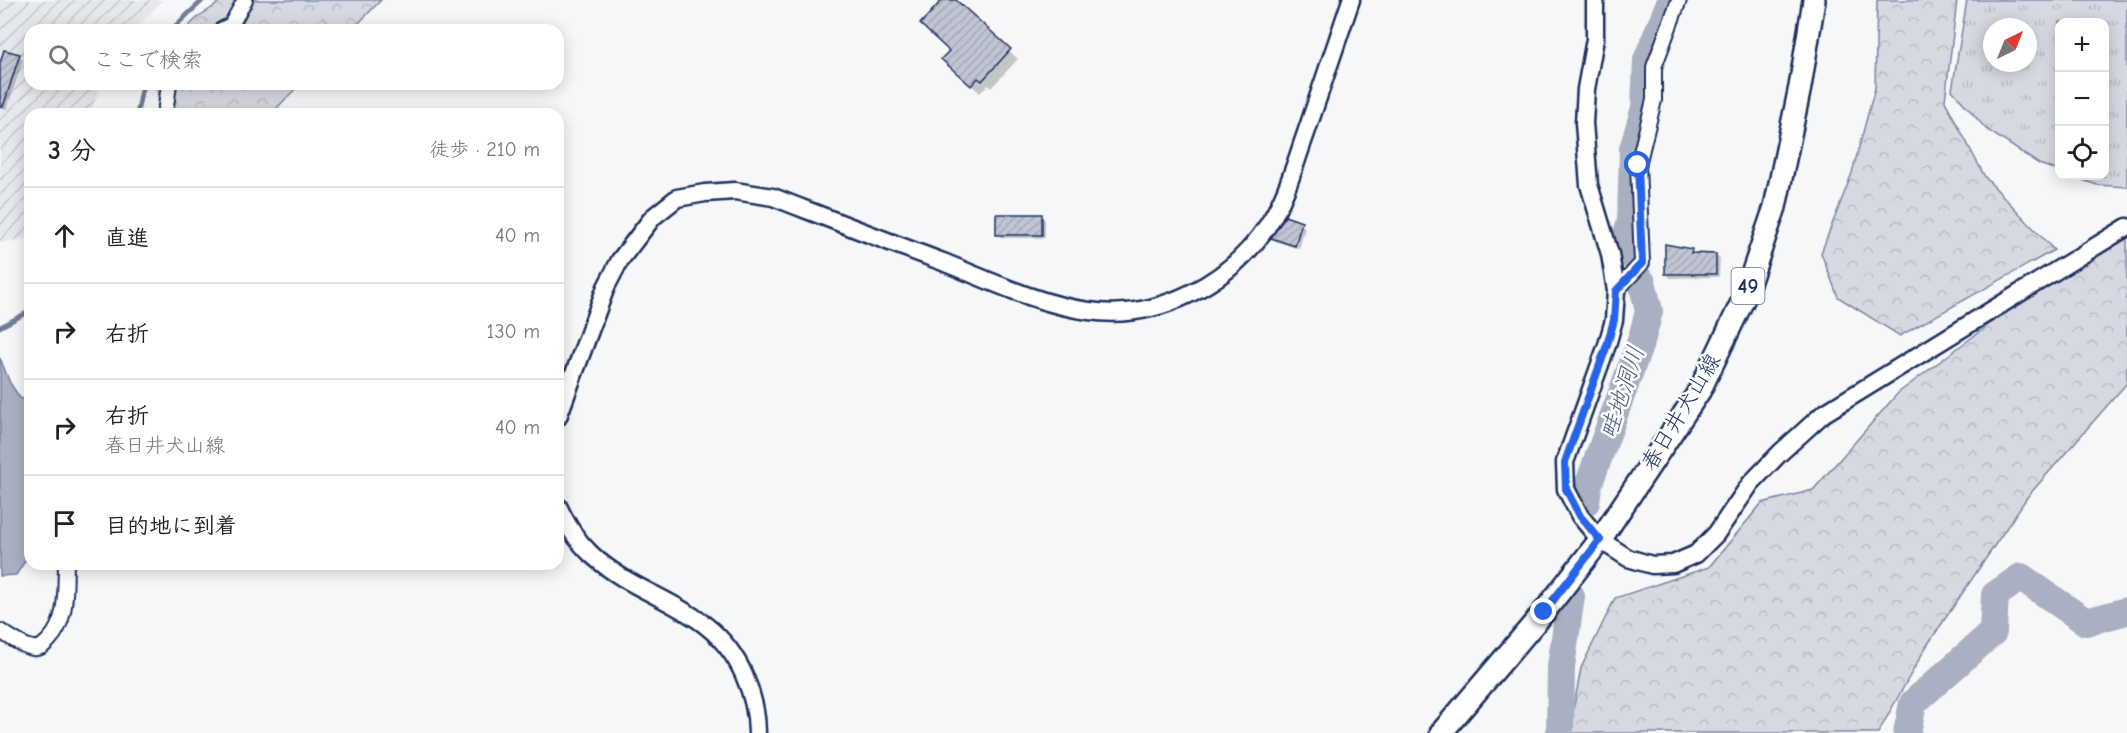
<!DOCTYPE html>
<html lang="ja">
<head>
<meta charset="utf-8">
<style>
	:root { --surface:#fff; --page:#f2f2f2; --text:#222; --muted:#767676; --line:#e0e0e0 }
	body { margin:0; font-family:"Comic Neue","Klee One",sans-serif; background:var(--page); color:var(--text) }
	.controls { position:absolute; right:18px; top:18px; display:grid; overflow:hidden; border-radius:12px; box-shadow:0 3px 15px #0003 }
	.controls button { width:54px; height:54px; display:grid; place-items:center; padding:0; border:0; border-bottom:2px solid var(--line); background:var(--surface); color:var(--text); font:30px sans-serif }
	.compass { position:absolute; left:1983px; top:18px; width:54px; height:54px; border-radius:50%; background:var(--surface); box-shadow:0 3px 15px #0003; rotate:43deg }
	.stop { position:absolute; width:18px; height:18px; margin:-14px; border:4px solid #2563eb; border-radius:50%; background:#fff }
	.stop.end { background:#2563eb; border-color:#fff; box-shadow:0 2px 6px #0008 }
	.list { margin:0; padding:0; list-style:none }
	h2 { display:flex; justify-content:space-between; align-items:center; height:78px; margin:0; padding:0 24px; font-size:26px }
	h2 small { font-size:20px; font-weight:400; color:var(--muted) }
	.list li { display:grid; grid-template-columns:39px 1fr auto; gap:18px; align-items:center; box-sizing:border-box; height:96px; padding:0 24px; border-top:2px solid var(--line) }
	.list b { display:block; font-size:22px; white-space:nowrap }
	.list p { margin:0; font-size:20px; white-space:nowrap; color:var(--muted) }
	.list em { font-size:20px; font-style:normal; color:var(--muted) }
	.icon { flex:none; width:33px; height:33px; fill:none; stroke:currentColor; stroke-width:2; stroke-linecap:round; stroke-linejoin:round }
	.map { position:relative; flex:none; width:2127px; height:733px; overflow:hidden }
	.search { position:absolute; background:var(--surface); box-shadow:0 3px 15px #0003; left:24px; top:24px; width:540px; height:66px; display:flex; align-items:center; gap:15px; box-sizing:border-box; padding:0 21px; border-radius:18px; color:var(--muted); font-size:22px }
	.panel { position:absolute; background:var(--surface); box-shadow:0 3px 15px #0003; left:24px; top:108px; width:540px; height:462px; border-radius:18px }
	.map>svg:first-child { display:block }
</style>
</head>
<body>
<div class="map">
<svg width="2127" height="733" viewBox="0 0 2127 733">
	<defs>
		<pattern id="industrial-furrows" width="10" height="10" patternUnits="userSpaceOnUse" patternTransform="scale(1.5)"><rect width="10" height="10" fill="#e6e8ee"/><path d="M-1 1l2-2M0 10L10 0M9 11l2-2" fill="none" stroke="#c5c7ce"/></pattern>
		<pattern id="grass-tufts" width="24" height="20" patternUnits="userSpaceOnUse" patternTransform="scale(1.5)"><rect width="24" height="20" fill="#d6d9e2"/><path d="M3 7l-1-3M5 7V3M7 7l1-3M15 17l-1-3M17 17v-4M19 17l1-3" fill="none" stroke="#b7bbc4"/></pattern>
		<pattern id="forest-crowns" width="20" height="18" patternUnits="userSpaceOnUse" patternTransform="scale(1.5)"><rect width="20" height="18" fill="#d6d9e2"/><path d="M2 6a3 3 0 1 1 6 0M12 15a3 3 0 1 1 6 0" fill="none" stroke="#b7bbc4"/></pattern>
		<pattern id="building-hatch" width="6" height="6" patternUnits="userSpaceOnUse" patternTransform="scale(1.5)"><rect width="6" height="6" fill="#c0c4d3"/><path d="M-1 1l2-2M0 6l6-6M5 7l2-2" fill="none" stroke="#a4a9b8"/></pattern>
	</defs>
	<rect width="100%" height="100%" fill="#f6f7f9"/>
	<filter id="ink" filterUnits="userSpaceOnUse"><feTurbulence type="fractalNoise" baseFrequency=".0167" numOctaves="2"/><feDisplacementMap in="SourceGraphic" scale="12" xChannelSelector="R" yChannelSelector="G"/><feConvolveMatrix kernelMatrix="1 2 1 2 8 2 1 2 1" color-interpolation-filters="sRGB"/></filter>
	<g filter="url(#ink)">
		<polygon fill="url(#industrial-furrows)" points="0,0 163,0 134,30 30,30 30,84 102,84 89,114 30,114 30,238 0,243"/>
		<path fill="url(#grass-tufts)" stroke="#7884a0" stroke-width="1.5" fill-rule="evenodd" d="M1967,0H2127V187L2097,185L2071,176H2104V22H2060L2059,171L2039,164L1986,129L1952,90ZM1992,27H2028V63H1992Z"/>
		<g fill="url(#forest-crowns)" stroke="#7884a0" stroke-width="1.5">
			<polygon points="219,0 381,0 352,30 185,30 198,17 216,5"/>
			<polygon points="1877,0 1957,0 1945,101 1985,177 2054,250 1900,336 1838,297 1821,253 1852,173 1875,88"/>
			<polygon points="156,84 300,84 271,114 161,114"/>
			<polygon points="2127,235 2127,383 2028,496 1926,647 1878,733 1569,733 1581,668 1615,598 1709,567 1762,503 1813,490 1898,393 2031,293"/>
		</g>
		<polygon fill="#a9b0c1" stroke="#707c99" stroke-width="1.5" points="0,358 10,383 20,398 30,401 30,549 27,558 16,575 0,576"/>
		<g fill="#0003">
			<polygon points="944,0 954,0 1018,59 991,88 988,85 980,93 952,67"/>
			<polygon points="19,56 23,60 7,109 0,107 0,68"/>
			<polygon points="1041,216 1045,220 1045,238 1002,238 998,234"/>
			<polygon points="1301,224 1305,228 1299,249 1277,242 1273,238"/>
			<polygon points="1691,251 1695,255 1716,255 1720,259 1719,277 1670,278 1666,274"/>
		</g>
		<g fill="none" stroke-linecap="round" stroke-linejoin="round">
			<g stroke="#707c99" stroke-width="4.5">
				<polyline points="171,30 203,0"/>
				<polyline points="137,114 143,84"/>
				<polyline points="0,327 30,311"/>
			</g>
			<g stroke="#a9b0c1" stroke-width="28">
				<polyline points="1632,256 1625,240 1631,221 1633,149 1645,108 1647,60 1671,0"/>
				<polyline points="1586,502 1588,486 1642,338 1649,311 1642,282"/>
				<polyline points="1560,733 1561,667 1571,596"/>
				<polyline points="1907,733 1913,703 1993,632 1995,595 2021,577 2086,622 2127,611"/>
			</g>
		</g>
		<g fill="url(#building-hatch)" stroke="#1b2f5e" stroke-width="1.5">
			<polygon points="942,0 956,0 1011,49 982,81 978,78 971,86 941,59 949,51 920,24"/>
			<polygon points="4,50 20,54 3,107 0,107 0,63"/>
			<rect x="996" y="214" width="46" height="21"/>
			<polygon points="1285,216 1302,222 1295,246 1271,238"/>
			<polygon points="1665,244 1692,249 1691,253 1716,254 1716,274 1665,274"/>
		</g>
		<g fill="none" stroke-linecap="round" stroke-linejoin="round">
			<defs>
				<g id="minor">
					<polyline points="221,30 231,25 245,0"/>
					<polyline points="165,114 169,84"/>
					<polyline points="1616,291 1642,263 1638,165 1654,100 1654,67 1679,0"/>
					<path d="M0,631C9,636 23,647 33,648C41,649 44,645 49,640C68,620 65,590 66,564"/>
				</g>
				<g id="tertiary">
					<polyline points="1595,0 1595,39 1586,89 1584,123 1589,185 1610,254 1616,291 1614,320 1607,345 1565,462 1566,489 1580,516 1600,540 1628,558 1652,565 1673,564 1696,554 1716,534 1751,483 1780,453 1823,414 2127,227"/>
					<path d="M558,417L606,287L620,260L653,217L677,198L705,193L735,191L773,197C830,219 886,241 943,262C988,280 1040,305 1089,311C1158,321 1230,283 1268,225C1286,198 1295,164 1306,133C1321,89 1336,44 1351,0"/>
					<path d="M558,506C567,525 576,540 592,555C643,602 713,604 744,675C752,693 757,714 757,733"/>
				</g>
				<polyline id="primary" points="1441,733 1544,612 1600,540 1700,390 1744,298 1775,207 1800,87 1814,0"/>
			</defs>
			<use href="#minor" stroke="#1b2f5e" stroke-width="18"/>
			<use href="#tertiary" stroke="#1b2f5e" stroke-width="21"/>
			<use href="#primary" stroke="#1b2f5e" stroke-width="26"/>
			<use href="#minor" stroke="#fff" stroke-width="14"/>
			<use href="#tertiary" stroke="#fff" stroke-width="16"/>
			<use href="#primary" stroke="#fff" stroke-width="21"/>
		</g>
	</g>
	<g fill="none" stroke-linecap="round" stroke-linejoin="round" filter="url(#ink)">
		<polyline stroke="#2563eb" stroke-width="8" points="1544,612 1600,540 1580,516 1566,489 1565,462 1607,345 1614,320 1616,291 1642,263 1638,165"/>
	</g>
	<g text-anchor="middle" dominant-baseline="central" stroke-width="5" stroke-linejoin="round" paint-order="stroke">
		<rect fill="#fff" stroke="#5f6d8e" stroke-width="1.5" x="1731.5" y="268" width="33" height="36" rx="4.5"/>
		<g font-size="21" font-weight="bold" fill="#1b2f5e">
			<text x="1748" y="286">49</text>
		</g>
		<g font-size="22" fill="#1b2f5e" stroke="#fff">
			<text transform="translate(1681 412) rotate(-59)">春日井犬山線</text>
		</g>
		<g font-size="24" font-style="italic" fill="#4d5c81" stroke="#fff">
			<text transform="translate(1622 392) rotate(-72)">畦地洞川</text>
		</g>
	</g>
</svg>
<div class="controls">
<button>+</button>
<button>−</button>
<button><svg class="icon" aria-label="locate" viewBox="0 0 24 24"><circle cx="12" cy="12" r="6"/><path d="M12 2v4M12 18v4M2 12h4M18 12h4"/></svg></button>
</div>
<svg class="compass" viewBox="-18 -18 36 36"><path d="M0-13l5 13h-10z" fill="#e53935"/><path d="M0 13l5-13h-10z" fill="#767676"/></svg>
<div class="stop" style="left:1638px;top:165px"></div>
<div class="stop end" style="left:1544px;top:612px"></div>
<div class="search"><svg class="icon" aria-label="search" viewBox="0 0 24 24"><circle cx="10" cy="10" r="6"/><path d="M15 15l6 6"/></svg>ここで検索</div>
<section class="panel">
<h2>3 分<small>徒歩 · 210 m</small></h2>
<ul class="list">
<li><svg class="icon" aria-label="ahead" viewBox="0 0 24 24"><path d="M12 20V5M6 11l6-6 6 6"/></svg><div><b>直進</b></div><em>40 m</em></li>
<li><svg class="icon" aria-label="right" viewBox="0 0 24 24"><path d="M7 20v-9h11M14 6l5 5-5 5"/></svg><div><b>右折</b></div><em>130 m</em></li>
<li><svg class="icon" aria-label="right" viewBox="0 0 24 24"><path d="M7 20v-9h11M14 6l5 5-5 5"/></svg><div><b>右折</b><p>春日井犬山線</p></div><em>40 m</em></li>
<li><svg class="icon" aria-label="arrive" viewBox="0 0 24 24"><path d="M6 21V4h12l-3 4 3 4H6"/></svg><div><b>目的地に到着</b></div></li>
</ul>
</section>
</div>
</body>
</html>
